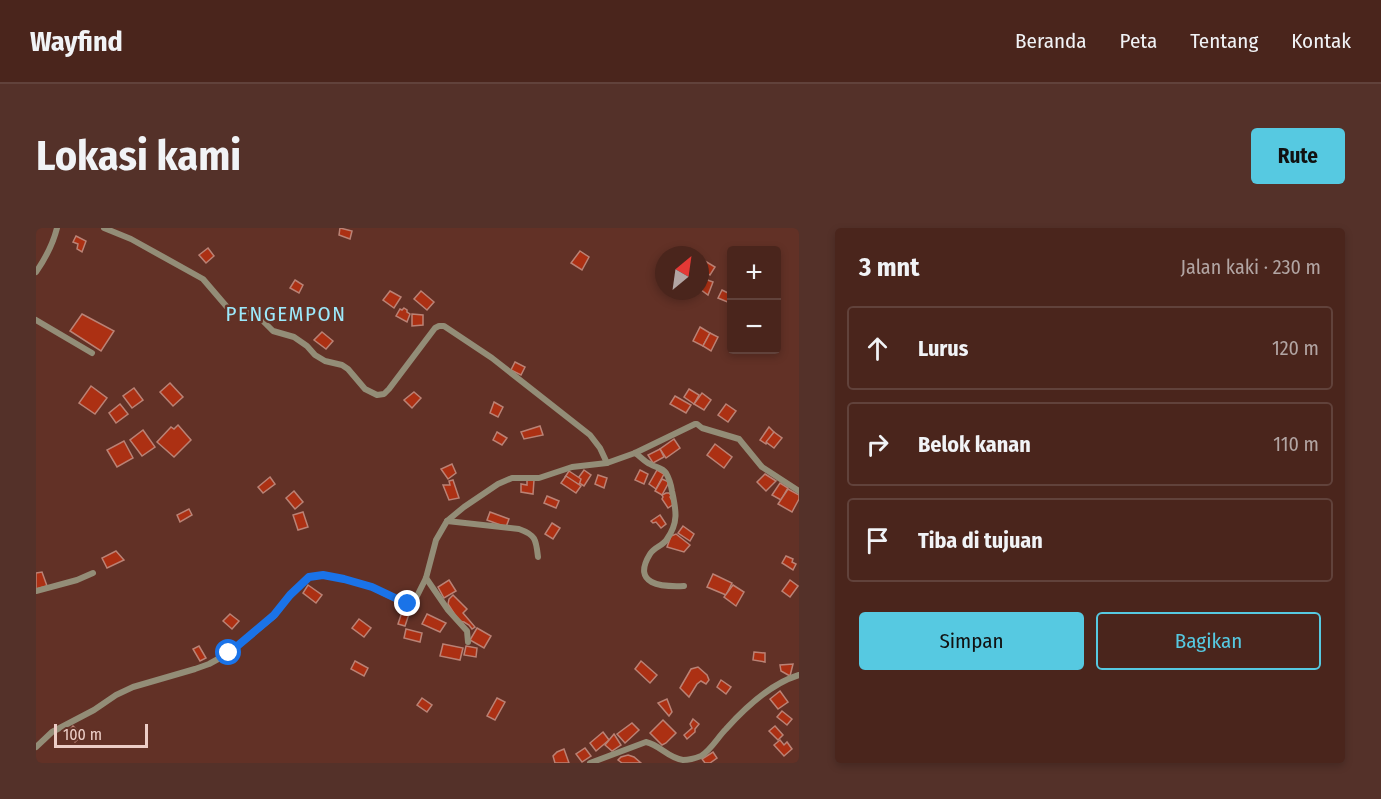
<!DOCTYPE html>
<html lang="id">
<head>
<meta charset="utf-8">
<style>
	:root { --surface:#4a251c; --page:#543129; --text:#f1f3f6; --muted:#b2a5a3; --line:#61423b; --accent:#56c9e1 }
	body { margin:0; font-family:"Fira Sans Condensed",sans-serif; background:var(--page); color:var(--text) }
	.controls { position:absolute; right:18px; top:18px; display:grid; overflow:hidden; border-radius:6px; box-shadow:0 3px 9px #0003 }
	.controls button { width:54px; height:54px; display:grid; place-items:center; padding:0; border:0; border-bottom:2px solid var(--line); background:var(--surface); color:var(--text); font:30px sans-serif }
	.compass { position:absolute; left:619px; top:18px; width:54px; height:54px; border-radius:50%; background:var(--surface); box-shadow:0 3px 9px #0003; rotate:29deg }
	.scale { position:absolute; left:18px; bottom:15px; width:94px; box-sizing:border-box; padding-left:6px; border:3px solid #eccdc6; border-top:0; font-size:16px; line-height:21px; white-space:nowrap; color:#eccdc6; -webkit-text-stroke:4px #623126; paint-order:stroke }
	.stop { position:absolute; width:18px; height:18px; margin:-14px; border:4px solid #1a73e8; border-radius:50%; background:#fff }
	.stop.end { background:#1a73e8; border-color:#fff; box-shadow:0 2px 6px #0008 }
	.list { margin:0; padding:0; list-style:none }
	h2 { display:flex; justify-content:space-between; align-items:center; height:78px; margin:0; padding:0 24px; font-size:26px }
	h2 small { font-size:20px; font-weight:400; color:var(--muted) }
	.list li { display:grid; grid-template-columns:39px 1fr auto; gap:18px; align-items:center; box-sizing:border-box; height:84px; margin:0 12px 12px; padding:0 12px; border:2px solid var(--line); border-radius:6px }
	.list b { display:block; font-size:22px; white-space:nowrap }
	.list em { font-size:20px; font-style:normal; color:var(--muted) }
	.actions { display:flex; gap:12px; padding:18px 24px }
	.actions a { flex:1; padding:14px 0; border:2px solid var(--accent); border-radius:6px; text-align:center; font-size:21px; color:var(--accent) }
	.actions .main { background:var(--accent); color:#111 }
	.icon { flex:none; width:33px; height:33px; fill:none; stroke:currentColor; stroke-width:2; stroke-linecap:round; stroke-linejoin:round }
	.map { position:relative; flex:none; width:763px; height:535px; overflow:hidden; border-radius:6px }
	header { display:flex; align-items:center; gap:36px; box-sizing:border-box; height:84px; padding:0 30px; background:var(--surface); border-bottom:2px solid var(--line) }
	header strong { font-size:28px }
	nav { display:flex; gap:33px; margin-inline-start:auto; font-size:21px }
	.intro { display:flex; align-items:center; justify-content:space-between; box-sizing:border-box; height:144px; padding:0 36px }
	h1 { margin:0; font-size:42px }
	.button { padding:15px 27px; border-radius:6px; background:var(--accent); color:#111; font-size:21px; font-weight:700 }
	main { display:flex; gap:36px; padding:0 36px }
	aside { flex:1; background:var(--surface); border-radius:6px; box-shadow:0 3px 9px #0003 }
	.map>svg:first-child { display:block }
</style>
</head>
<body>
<header>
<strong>Wayfind</strong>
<nav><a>Beranda</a><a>Peta</a><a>Tentang</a><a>Kontak</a></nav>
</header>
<div class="intro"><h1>Lokasi kami</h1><a class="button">Rute</a></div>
<main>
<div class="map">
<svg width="763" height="535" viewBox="0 0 763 535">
	<rect width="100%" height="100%" fill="#623126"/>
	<g fill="#ac3013" stroke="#ba8275" stroke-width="1.5">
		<polygon points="304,0 316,3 314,11 303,7"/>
		<polygon points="40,8 50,13 46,24 41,21 42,16 37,14"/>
		<polygon points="172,20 178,28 170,35 163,27"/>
		<polygon points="544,23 553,29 546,42 535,35"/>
		<polygon points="664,30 679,39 674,47 664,40"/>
		<polygon points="666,50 677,54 672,67 664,61 664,56"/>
		<polygon points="259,52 267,57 263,65 254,60"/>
		<polygon points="686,62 696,67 694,75 682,70"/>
		<polygon points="354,63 365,69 358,80 347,72"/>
		<polygon points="385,63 398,74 391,82 378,71"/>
		<polygon points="368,80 371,82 371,84 374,86 371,94 360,88 364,81 366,82"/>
		<polygon points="46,86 78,103 65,123 34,103"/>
		<polygon points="376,86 387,87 387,97 376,98"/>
		<polygon points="664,99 674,105 667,118 657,113"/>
		<polygon points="286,104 297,113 290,121 278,112"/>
		<polygon points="674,105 682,109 675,123 667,118"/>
		<polygon points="479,134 489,139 485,147 475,142"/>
		<polygon points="134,155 147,169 137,178 124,164"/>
		<polygon points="55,158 71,170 59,186 43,175"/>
		<polygon points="98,160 107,172 96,180 87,168"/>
		<polygon points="653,161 663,167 658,176 648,169"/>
		<polygon points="378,164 385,170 376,180 368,172"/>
		<polygon points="666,165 675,172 668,182 658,176"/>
		<polygon points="639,168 655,177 650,185 634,176"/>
		<polygon points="458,174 467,179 462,189 454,185"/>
		<polygon points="84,176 92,186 80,195 73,185"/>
		<polygon points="690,176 700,183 692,194 682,187"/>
		<polygon points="142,197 155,212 138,229 121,214 135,199 138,201"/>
		<polygon points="504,198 507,207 488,211 485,204"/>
		<polygon points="733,199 738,204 730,216 724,212"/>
		<polygon points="107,202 119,219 106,228 94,212"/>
		<polygon points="461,204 471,210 466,217 457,212"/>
		<polygon points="738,204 746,210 738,220 730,214"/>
		<polygon points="638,211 644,220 630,230 624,221"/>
		<polygon points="88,213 97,230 81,239 71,222"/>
		<polygon points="679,216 696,229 688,240 671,227"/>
		<polygon points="624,221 628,229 617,235 612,227"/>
		<polygon points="416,236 420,245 412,251 405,241"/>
		<polygon points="548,242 555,247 548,258 540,253"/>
		<polygon points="604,242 612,246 608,256 599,252"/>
		<polygon points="621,242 628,246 620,261 613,256"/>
		<polygon points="533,243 545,251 543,257 529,249"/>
		<polygon points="729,246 740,253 730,263 721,254"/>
		<polygon points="562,247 571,250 568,260 559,256"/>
		<polygon points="530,248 545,258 540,265 525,255"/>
		<polygon points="234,249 239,256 227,265 222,259"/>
		<polygon points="491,251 498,252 497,266 485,264 485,256 491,257"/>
		<polygon points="626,251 633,254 626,267 619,263"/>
		<polygon points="417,252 423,270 413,272 407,257 414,257 413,253"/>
		<polygon points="744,255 752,260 745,272 736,267"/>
		<polygon points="752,261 763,267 763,271 756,284 742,276"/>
		<polygon points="258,263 267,274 259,281 250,270"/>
		<polygon points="630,265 633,265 636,268 634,269 638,276 632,280 626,271 627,269 626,267"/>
		<polygon points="511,268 523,273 520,280 508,275"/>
		<polygon points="153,281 156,287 144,294 141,287"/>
		<polygon points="267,284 272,299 262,302 257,287"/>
		<polygon points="454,284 473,291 470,299 451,292"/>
		<polygon points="624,287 630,296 625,300 620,294 617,295 615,293"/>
		<polygon points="516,295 524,300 517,311 509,306"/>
		<polygon points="647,298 658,306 654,313 642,305"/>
		<polygon points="640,306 654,317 648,324 631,319 635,308"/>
		<polygon points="80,323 88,332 71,340 66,330"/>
		<polygon points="750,328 757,331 756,334 760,336 757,342 746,335"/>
		<polygon points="6,344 11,358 0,361 0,345"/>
		<polygon points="677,346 696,355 690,367 671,359"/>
		<polygon points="413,352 420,363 408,370 402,359"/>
		<polygon points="754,352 762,358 754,369 746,363"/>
		<polygon points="272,357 286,367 280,375 267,365"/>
		<polygon points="697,357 708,364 700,378 688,369"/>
		<polygon points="417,367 431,381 427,385 439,399 436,401 433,397 428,394 423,393 412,376 413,371"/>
		<polygon points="366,384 373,386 369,398 362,396"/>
		<polygon points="194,386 203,393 196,401 187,393"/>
		<polygon points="391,386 410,395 404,404 386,396"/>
		<polygon points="323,391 335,400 328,409 316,400"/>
		<polygon points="441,400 455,408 448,420 434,412"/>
		<polygon points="370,401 386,405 384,414 368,410"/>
		<polygon points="407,416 427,420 424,432 404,428"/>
		<polygon points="163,418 170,430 164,433 157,421"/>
		<polygon points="430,418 441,420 440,429 428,427"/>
		<polygon points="718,424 729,425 729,434 717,432"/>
		<polygon points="319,433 332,440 328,448 315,441"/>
		<polygon points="605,433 621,447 614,455 599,441"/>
		<polygon points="757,436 754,448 745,443 744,437"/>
		<polygon points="662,439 671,447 673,452 670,456 665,453 661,456 653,469 644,460 655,441"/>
		<polygon points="685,452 695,459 690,466 681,459"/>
		<polygon points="744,463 752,474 742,481 734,471"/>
		<polygon points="386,470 396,477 391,484 381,477"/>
		<polygon points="461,470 469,474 459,492 451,488"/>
		<polygon points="631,471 636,484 633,488 622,475"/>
		<polygon points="746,483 756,491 751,497 741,489"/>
		<polygon points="657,491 663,496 659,501 659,504 651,511 648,507 656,500 654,496"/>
		<polygon points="627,492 640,505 630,515 626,517 614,505"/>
		<polygon points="596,495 603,502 589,515 581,506"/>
		<polygon points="37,498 46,507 39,514 30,506"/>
		<polygon points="739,498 747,507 742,512 733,503"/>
		<polygon points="567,504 573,512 560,523 554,515"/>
		<polygon points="578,506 585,517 576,523 569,517"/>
		<polygon points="744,512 748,517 751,514 756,521 748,528 738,517"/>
		<polygon points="549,520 555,528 546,534 540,526"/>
		<polygon points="528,521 533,535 519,535 517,528 521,524"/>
		<polygon points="677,524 681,530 674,535 669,535 666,531"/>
		<polygon points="592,527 598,529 605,535 586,535 582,532 585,529"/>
	</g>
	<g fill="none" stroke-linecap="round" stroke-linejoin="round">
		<g stroke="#938d77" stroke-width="6">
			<polyline points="68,0 95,11 167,51 191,79 198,83 217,85 223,89 237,103 258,109 271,118 279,127 289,133 306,137 312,141 329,161 341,167 348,166 353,161 399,100 403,98 408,98 456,130 554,207 564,220 571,235"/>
			<path d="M0,44C9,31 17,16 21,0"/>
			<polyline points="0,92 56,125"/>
			<path d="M599,225C604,228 609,234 614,236C620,240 626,239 630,245C633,250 635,257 636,263C640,282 643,294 631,311C627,318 618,319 614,326C595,357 626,359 648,358"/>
			<path d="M411,293L483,301C500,307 500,312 502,329"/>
			<polyline points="390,350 412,382 431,403 432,414"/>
			<polyline points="0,363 41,352 57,345"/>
			<polyline points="0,519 16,504 58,482 80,467 97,459 159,441 173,436 193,425 238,388 254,367 273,349 287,347 308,351 336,359 368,375 372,376 378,374 390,350 400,312 411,293 428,279 462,256 476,250 503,250 536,239 571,235 599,225 659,196 661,196 666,200 703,211 726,239 763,263"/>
			<path d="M554,535L610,514C624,517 632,530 647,532C652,532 660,530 665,528C675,522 682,509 690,501C709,480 736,455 763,447"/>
		</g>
	</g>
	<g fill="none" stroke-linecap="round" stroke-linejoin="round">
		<polyline stroke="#1a73e8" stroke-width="8" points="193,425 238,387 254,367 273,349 287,347 308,351 336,359 372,376"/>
	</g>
	<g text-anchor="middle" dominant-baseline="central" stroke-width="5" stroke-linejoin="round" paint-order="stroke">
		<g font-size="21" letter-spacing="1.5" fill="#9ce9fb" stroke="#623126">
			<text x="250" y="86">PENGEMPON</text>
		</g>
	</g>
</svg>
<div class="controls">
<button>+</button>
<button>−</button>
</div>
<svg class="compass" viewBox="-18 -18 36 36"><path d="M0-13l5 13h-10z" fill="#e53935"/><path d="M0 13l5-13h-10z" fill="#b2a5a3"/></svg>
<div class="scale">100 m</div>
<div class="stop" style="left:193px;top:425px"></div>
<div class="stop end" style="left:372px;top:376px"></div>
</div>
<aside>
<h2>3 mnt<small>Jalan kaki · 230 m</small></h2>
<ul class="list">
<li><svg class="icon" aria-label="ahead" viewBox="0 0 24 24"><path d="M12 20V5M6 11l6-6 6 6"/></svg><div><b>Lurus</b></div><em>120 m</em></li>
<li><svg class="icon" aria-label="right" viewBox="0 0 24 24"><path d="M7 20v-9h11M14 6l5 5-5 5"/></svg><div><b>Belok kanan</b></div><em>110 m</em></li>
<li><svg class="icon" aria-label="arrive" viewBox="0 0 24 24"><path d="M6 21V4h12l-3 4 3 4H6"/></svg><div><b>Tiba di tujuan</b></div></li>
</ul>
<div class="actions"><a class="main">Simpan</a><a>Bagikan</a></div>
</aside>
</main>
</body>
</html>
